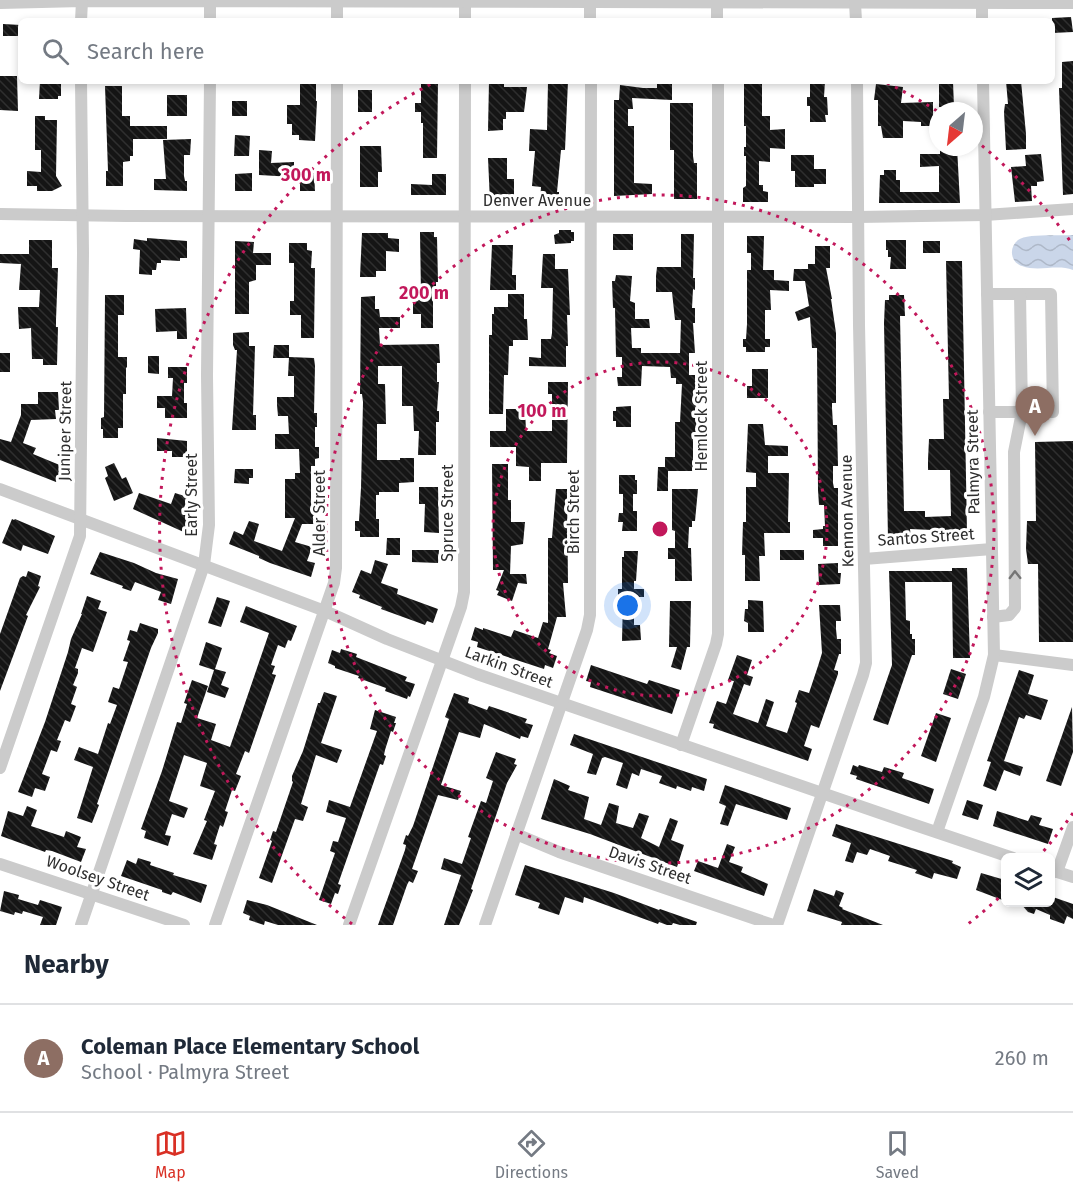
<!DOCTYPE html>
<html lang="en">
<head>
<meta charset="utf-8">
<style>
	:root { --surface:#fff; --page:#f2f2f3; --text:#1f2937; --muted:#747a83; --line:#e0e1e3; --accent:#d93025 }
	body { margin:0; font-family:"Fira Sans",sans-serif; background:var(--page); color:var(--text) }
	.controls { position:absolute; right:18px; bottom:18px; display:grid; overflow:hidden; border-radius:9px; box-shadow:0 3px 9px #0003 }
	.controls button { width:54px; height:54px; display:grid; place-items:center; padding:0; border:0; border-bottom:2px solid var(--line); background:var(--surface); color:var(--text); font:30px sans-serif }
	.compass { position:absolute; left:929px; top:102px; width:54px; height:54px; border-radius:50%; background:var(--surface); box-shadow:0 3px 9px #0003; rotate:208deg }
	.you { position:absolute; left:628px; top:606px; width:21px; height:21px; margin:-15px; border:4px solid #fff; border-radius:50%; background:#1a73e8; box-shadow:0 0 0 9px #1a73e833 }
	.badge { display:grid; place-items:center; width:39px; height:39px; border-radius:50%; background:var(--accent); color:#fff; font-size:20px; font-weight:700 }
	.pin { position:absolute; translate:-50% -50px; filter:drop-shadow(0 2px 3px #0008) }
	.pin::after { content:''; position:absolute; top:32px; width:21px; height:18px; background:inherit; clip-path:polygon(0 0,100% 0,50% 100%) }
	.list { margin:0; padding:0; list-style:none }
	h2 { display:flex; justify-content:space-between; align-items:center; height:78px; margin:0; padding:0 24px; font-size:26px }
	h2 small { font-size:20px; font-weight:400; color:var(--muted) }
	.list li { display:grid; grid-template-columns:39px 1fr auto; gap:18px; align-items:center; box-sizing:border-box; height:108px; padding:0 24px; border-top:2px solid var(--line) }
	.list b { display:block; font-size:22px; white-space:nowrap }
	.list p { margin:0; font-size:20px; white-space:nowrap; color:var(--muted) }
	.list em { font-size:20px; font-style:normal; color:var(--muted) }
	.icon { flex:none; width:33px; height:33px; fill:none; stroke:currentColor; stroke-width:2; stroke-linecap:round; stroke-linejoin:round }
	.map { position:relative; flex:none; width:1073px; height:925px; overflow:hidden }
	.search { position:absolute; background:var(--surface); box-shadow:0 3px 9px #0003; left:18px; right:18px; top:18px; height:66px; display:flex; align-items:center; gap:15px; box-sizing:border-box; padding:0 21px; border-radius:9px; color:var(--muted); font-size:22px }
	.sheet { height:186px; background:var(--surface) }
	nav { display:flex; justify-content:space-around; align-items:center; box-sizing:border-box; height:84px; border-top:2px solid var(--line); background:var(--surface); font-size:16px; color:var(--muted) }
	nav a { display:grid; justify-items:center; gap:3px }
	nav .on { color:var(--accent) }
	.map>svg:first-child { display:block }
</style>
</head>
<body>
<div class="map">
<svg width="1073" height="925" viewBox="0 0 1073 925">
	<defs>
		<pattern id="water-waves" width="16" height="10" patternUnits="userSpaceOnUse" patternTransform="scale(1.5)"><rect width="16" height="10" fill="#cad6e9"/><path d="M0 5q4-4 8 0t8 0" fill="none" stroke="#aeb8c8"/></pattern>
		<pattern id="building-back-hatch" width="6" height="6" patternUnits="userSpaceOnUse" patternTransform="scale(1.5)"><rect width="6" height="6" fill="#151515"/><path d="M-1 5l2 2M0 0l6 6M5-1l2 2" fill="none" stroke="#2f2f2f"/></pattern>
	</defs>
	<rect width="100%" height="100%" fill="#fff"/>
	<path fill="url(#water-waves)" d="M1073,235V270C1057,264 1038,272 1022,266C1011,263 1008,248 1018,240C1026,233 1061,236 1073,235Z"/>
	<g fill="url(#building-back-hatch)">
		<polygon points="1071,17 1073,32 1052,33 1052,18"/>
		<polygon points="3,24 21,25 21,36 3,36"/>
		<polygon points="1073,61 1073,194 1063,195 1059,88 1062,88 1062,62"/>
		<polygon points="0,76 17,76 18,111 0,110"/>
		<polygon points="40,81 61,81 61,96 58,96 58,99 39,99"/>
		<polygon points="300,81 316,81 316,101 317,101 315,141 299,140 299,135 292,135 292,124 287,124 287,105 300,105"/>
		<polygon points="421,81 438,81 437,158 423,158 423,123 421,123 421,112 415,112 415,103 421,103"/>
		<polygon points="489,81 504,81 504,87 527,87 524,112 506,112 506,119 503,119 503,130 488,131"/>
		<polygon points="568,81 565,150 561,150 557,192 559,192 559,202 540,201 541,187 532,186 535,151 529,151 530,129 547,130 548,82"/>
		<polygon points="657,81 672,81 672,100 632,98 633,109 628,109 628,126 634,126 634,183 652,184 652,194 614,196 614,100 619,100 620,85 643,88 657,88"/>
		<polygon points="744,81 762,81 762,116 770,116 770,130 785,129 785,149 770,148 770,162 759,161 759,185 763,185 763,191 768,192 768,202 743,202 743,188 746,186 746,156 744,156 744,147 746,147 746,126 744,126"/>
		<polygon points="810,81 825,81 824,97 827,97 828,115 825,115 826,122 810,122 810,106 807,106 807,97 810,97"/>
		<polygon points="1006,81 1021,81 1026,134 1026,149 1006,150 1004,112 1005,104 1008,104"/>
		<polygon points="953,82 954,107 939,107 939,83"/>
		<polygon points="876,84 903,87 901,103 933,102 933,126 921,126 921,122 903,121 903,138 883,138 881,126 878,126 878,100 874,100"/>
		<polygon points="105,86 122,86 122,116 130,116 130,126 167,126 167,139 133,139 133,156 130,156 130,161 123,162 123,186 106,186 106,171 108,171"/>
		<rect x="358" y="90" width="14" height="22"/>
		<rect x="167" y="95" width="20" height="21"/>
		<rect x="232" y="101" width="15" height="15"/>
		<polygon points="670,103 693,103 693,156 694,163 697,163 697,199 674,199 674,150 670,150"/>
		<polygon points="35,116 45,116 45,120 57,120 56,176 62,186 52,191 37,191 37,186 27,186 27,171 41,172 41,150 35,150"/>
		<polygon points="235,135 250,136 249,156 234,156"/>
		<polygon points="191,139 190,155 184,155 184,176 185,181 187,181 187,191 154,190 154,179 166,179 163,140"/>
		<polygon points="360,146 381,146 382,172 378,172 378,187 360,187"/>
		<polygon points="940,147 957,147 960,203 879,203 880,175 884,175 884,170 896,170 896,180 900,180 900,192 939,192 939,166 920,167 920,154 940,154"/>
		<polygon points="259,150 272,151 271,163 294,162 294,177 259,175"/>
		<polygon points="1041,154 1044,181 1037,182 1037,186 1031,186 1032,201 1015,202 1011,167 1026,166 1025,155"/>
		<polygon points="791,155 814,155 814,169 826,169 826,184 814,184 814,187 795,187 795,171 791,171"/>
		<polygon points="488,158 507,158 507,179 514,179 514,196 508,196 508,202 490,202"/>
		<polygon points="252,173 252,191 235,191 235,174"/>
		<polygon points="314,173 315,191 300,191 300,174"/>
		<polygon points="432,174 446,174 446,195 411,195 411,184 432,185"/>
		<polygon points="559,230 571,230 571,232 574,232 574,241 571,241 571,243 555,244 554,235 559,233"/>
		<polygon points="420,232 434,232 434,237 437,237 438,282 436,282 436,288 433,288 433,328 421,328 421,314 413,314 413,294 421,294"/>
		<polygon points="362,233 388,233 388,238 399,239 399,252 386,251 386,271 376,271 376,277 360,277"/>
		<rect x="613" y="234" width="20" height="16"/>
		<polygon points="681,234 694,234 693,278 695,278 695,290 693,289 692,308 695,308 695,323 693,323 695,353 689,353 689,375 695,375 695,381 697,381 696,437 693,437 693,471 668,471 668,491 657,491 658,467 665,467 665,457 675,457 675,422 680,422 682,384 676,384 676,378 671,378 670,367 642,366 641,386 618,386 617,377 622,377 622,357 616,357 615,308 613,308 612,281 615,281 616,275 632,276 630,301 635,303 635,319 649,319 650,328 631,328 632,348 641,348 641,353 680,353 681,320 675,320 672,292 656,292 656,276 657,267 681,267"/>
		<polygon points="747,236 764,236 763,270 774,270 774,280 789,281 789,291 770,290 771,310 765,310 765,339 770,339 770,347 765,347 765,352 746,352 746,347 743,347 743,339 746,339 747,324 747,270 751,270 751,253 747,253"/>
		<polygon points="147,238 187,241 187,258 180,258 180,261 161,260 161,263 157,263 156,270 152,270 152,275 139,274 140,250 133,249 134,239 147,241"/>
		<polygon points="29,240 52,240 52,268 58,268 56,320 56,327 58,327 57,365 43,365 43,359 32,359 31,328 19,329 18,307 39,307 40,290 19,290 21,264 0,263 0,254 29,254"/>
		<polygon points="886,240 906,240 906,269 890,269 891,257 888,257 888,250 886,250"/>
		<polygon points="235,241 254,242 253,253 271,253 271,265 256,265 256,280 249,282 249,314 235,314"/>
		<rect x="923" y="241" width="17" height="12"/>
		<polygon points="289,243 307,243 307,250 312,251 311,268 315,268 314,338 301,338 301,315 290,315 290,301 294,301 294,263 289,263"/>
		<polygon points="492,245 513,245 512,275 516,275 516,290 490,290"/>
		<polygon points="815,246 830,246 830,268 826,268 832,299 831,299 836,333 836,403 832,403 832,408 833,425 837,425 838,466 833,466 833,483 834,488 838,488 838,546 823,546 823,538 813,538 813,530 823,529 823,526 825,526 824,505 819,505 818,490 817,348 812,348 810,317 798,321 795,312 809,306 805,281 793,281 794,269 808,269 808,264 815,264"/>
		<polygon points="543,254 555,254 555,269 568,269 570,315 567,315 568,346 566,346 566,367 529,366 529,357 541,358 541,339 551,339 552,333 553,288 541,288"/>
		<polygon points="946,261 962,261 967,532 934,533 933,530 910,529 911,538 888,539 884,323 885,300 889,300 889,295 904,295 905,316 900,316 904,511 925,511 925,517 951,516 950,470 928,470 928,460 929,439 944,439 943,399 949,399"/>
		<polygon points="508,294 524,294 524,319 527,319 528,340 513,340 513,346 509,346 508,375 504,375 503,414 489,414 489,335 492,335 492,314 494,314 494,307 508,307"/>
		<polygon points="105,295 124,295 124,315 118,315 118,357 127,357 127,367 126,368 126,394 123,394 123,428 118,428 118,438 103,438 103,429 101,429 101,418 104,417"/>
		<polygon points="375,296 375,309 379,309 380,317 400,317 400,328 379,328 380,345 439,344 440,363 437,363 437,382 439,382 437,411 439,411 439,422 436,422 436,455 418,455 419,431 414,431 413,406 402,406 402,366 378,366 378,384 385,384 386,424 377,424 377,460 400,460 400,458 414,458 414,482 399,483 399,492 379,492 379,495 376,495 376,519 379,519 379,537 360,537 360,531 355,531 355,521 359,521 361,488 363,402 362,394 360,394 361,297"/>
		<polygon points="186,308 187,339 177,339 177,331 156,332 155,309"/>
		<polygon points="249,332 249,346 255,346 253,415 256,415 256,430 232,430 237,350 235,350 233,345 233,333"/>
		<polygon points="274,345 289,345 289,358 273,358"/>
		<rect x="0" y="353" width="10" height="19"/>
		<polygon points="148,356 159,356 159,374 148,373"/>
		<polygon points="289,357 314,358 315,366 314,413 317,413 317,427 315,427 315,447 319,447 319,458 315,459 315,466 311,466 311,502 315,502 316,524 302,524 295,542 312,547 307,561 315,563 311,577 270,563 259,558 259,556 229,544 234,531 243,535 249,521 259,524 254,541 282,551 295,518 285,518 285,479 295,479 295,473 300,473 299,449 275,449 275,434 289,434 288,416 278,416 277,405 277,397 294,397 294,376 288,376"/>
		<polygon points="168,367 187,367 187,383 184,383 184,403 187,403 187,418 165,418 165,408 157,408 157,396 172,396 173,378 168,378"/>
		<polygon points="752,369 768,369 768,398 747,398 747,386 752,386"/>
		<polygon points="548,382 568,382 567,463 541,463 541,481 529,481 529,467 516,466 516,447 490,447 490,431 506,431 506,409 525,409 526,431 552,431 552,394 548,394"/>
		<polygon points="38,392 58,392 59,410 55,410 56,419 31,420 23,443 36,448 33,454 62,466 56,482 0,460 0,439 11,442 21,415 21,404 38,404"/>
		<polygon points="631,406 631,427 616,427 616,421 613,421 613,411 616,411 616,407"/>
		<polygon points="748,424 763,424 765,445 788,446 788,456 768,456 768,473 789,473 788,522 790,522 790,533 764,533 765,556 759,556 760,581 745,581 745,555 742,555 743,522 746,522 746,487 756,487 756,473 746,472"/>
		<polygon points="157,438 187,441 187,457 172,457 172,451 157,451"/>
		<polygon points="1073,441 1073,642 1039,642 1038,564 1028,564 1026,549 1027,521 1036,521 1035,442"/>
		<polygon points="114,463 122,479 126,477 133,493 114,501 105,478 108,476 105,467"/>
		<polygon points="492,464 508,464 508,500 511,500 511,522 525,522 523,544 511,546 510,574 526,574 527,584 518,583 512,601 497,595 499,591 496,590 504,570 493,570"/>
		<polygon points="235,469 253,469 253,478 249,478 249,484 234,483"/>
		<polygon points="619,475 635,475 635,480 637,480 637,494 633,494 633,511 637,511 637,531 622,531 623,522 618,522 619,513 623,513 623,494 619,494"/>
		<polygon points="419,487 438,487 439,533 424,532 425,504 419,504"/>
		<polygon points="556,489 567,489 567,493 568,583 563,583 566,617 557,617 548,649 551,650 549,653 557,656 553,668 545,665 544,669 477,647 478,642 471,640 475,627 483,630 483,628 511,637 514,630 538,638 543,622 548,623 548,538 552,538"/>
		<polygon points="672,489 698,489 695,521 692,521 692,527 689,527 688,548 691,548 692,581 675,581 675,559 668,559 668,548 675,548 675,531 672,530"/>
		<polygon points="139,493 171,504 175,493 188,497 182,513 192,516 191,519 193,520 188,534 133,509"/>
		<polygon points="12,519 14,520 15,519 55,536 48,554 23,545 21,551 2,543"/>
		<polygon points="387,538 400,538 400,555 386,555"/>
		<polygon points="412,550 439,550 438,563 412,562"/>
		<rect x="780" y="550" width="24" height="10"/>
		<polygon points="624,551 638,551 636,581 634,581 634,589 644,589 644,597 634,597 634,625 640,625 641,640 622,641 623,597 618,597 618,589 622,589 622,557 624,557"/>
		<polygon points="100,552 134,563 156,573 178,579 171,604 158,600 161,592 135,582 131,591 122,588 123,586 90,574"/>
		<polygon points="375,560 388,564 381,583 398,589 397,594 438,609 433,623 427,621 425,625 381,609 382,607 359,598 360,595 352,592 361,570 371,574"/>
		<polygon points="838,563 838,573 841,573 840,584 819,585 818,564"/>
		<polygon points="952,568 967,568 970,658 953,658 952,582 905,582 906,620 910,621 910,634 912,634 912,639 915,639 915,655 912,655 888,725 873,720 892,665 889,571 952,571"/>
		<polygon points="28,571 41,576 38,586 40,587 26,615 28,616 0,691 0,634 20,578 23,576 26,577"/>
		<polygon points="87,596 101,601 98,609 107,612 93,652 82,648 75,668 78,669 78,673 73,685 77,687 71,704 76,706 70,722 65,720 57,740 61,741 57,752 51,750 42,774 50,777 45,791 35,788 32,797 18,792 45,722 68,652 71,639 82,614 81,614"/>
		<polygon points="217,597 230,601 221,627 208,623"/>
		<polygon points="748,600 763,601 764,632 748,632 748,623 744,621 745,609 748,609"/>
		<polygon points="670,601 691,601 690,647 687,647 681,670 671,667 677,647 669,647"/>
		<polygon points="819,605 840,605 841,621 836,621 836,629 837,639 841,639 841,654 839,654 834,670 838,671 838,674 819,728 811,725 804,746 812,749 808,761 713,728 714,724 709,723 717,701 726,704 734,681 728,680 737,655 752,660 747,675 753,677 750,686 744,684 733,714 758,723 766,699 774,702 766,726 787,733 797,703 795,702 799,690 809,693 818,666 822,653"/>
		<polygon points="246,606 297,626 291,641 288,640 285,648 278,645 271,665 275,666 272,674 276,675 249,753 245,751 236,774 241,776 235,791 232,790 225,811 228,812 223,827 220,825 214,844 217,845 212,860 193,854 207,821 204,820 215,791 200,786 207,763 184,755 169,801 188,808 184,818 172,814 165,835 171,836 168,846 144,838 146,831 141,829 162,771 177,722 181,723 187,704 184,703 192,680 208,686 197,718 216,724 211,740 230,747 269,633 240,622"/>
		<polygon points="140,623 158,629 158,633 151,648 97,804 99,805 92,823 77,818 93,767 74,760 79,747 98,754 108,723 110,724 117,705 108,702 113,687 119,689 128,662 123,661 130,641 127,640 130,630 137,632"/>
		<polygon points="206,642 222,648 215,669 226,672 221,685 229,688 225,698 207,692 214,670 199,665"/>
		<polygon points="341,649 357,654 356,657 407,677 405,681 415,684 410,697 408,696 407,699 385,691 386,688 358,678 359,676 335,668 335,666 328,663 332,650 340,653"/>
		<polygon points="591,665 647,684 649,680 680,690 672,714 590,687 591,682 586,681"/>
		<polygon points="951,669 966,674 958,699 943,694"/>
		<polygon points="1019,670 1034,675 1028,694 1048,700 1041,720 1026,715 1024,719 1019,717 1004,761 1023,767 1020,776 1004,770 996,791 983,786 991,762 987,761"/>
		<polygon points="324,692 337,696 321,743 342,750 337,763 316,755 301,804 308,807 303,821 295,819 272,883 259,878 272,841 270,840 273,831 276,832 293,782 292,781 292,776 303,751 318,703 320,703"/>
		<polygon points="454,693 469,698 468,703 487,710 489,706 501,710 527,719 525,723 533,725 528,738 521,736 520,739 484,724 480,738 459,732 441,785 461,791 458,800 438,795 412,869 418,871 413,883 409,881 407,885 393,925 378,925 405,850 406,845 403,844 406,835 408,836 413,826 449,719 445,717"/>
		<polygon points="1072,707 1073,752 1061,786 1046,781"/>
		<polygon points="375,710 396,717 394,723 396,723 393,732 391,731 385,750 384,755 386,756 383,765 380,764 351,847 338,884 341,885 338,894 335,893 331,904 319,900 335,853 330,851 333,841 338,842 346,818 326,812 329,800 350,807 377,731 370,729"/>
		<polygon points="936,713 951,718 936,762 921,756"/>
		<polygon points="574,734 707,779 704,791 692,787 691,791 677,786 676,789 659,783 662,776 641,769 639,776 632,773 627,789 616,785 623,763 605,757 602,758 596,775 587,773 593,754 570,745"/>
		<polygon points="496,752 516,759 514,764 517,765 507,783 471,889 473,890 459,925 444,925 461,875 441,869 444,858 462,864 471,838 468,837 481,801 486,803 493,781 486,778"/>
		<polygon points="853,765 858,767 859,765 882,772 884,767 904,773 902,778 934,789 929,804 856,779 857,776 850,774"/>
		<polygon points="554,779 570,786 568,790 589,797 584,819 601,825 609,803 619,806 616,823 633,828 639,813 649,816 641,838 659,847 670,818 678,821 671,840 684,845 677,867 590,834 541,819"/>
		<polygon points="725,785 791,808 787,820 736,804 728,826 720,824 726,806 719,803"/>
		<polygon points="967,800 983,805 978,820 962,815"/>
		<polygon points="27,806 37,810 31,826 64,837 66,831 81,837 77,847 86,849 81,862 52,851 46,850 45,852 1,836 8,811 23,816"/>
		<polygon points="997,811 1028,821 1031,815 1042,818 1039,825 1053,829 1048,844 993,826"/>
		<polygon points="836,824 953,861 952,863 961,867 957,879 934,873 932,879 915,873 917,870 888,861 890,856 870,849 867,855 857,852 853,863 845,861 851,843 832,836"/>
		<polygon points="727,844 735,847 729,862 743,867 741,872 768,884 764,896 694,871 698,861 718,868"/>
		<polygon points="138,858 151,862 150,865 174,873 173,875 207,885 201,903 173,892 171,895 162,892 162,890 121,876 127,860 136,864"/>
		<polygon points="525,865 614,893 659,910 660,909 697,922 696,925 680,925 673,923 672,925 667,925 659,922 658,924 584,897 583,903 565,897 559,915 538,908 540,903 515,895"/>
		<polygon points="981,873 1005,880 1005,901 976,890"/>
		<polygon points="814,889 834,896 836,890 844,893 839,906 843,908 842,909 883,925 841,925 842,922 807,911"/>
		<polygon points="4,891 19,895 18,899 38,905 40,900 62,907 56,925 40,925 43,917 23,911 22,914 15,912 14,915 0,911"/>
		<polygon points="1050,896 1073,904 1073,919 1067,916 1064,924 1050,919 1050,915 1036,909 1034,914 1028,912 1020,903 1050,903"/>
		<polygon points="247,900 267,905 317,925 278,925 265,921 264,925 249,920 250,916 243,913"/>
	</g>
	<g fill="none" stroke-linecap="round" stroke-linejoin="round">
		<g stroke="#cbcbcb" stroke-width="12">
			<polyline points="590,0 590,21"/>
			<polyline points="465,2 465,21"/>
			<polyline points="0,3 82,1 1073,3"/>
			<polyline points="717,3 717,21"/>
			<polyline points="855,3 856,21"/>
			<polyline points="982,4 982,21"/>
			<polyline points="81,21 82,1"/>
			<polyline points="210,21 210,2"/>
			<polyline points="337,21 337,2"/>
			<polyline points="0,214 126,216 858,217 985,215 1073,209"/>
			<polyline points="987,294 1051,294 1053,412 989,412"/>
			<polyline points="0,489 325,611 387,639 477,674 909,823 1013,858"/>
			<polyline points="864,559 992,549"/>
			<polyline points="993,617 1009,615 1015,608 1014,452 1022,412 1020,294"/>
			<polyline points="994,655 1073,665"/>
			<polyline points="681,745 716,644 718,634 718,81"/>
			<polyline points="0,768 80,536 83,253 81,81"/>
			<polyline points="937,832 984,697 994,655 983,81"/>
			<polyline points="516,834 559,852 773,925"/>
			<polyline points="0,864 184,925"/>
			<polyline points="1051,870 1073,877"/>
			<polyline points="1057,872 1073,827"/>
			<polyline points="81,925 204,565 209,525 207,376 210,81"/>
			<polyline points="215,925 334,583 336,568 337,81"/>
			<polyline points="349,925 461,607 464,592 465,81"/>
			<polyline points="485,925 587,630 590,615 591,81"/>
			<polyline points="777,925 863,675 866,663 859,325 857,81"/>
		</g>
	</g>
	<defs><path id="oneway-chevron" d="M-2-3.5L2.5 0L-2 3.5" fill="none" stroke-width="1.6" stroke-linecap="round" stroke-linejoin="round" transform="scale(1.5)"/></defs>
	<use stroke="#757575" href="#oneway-chevron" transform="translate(1015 575) rotate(-91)"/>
	<g fill="none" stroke="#c2185b" stroke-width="3" stroke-dasharray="3 6">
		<circle cx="660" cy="529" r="167"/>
		<circle cx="660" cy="529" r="334"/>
		<path d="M1073 813A501 501 0 0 1 1041 854M1005 892A501 501 0 0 1 968 924M352 924A501 501 0 0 1 433 83M887 83A501 501 0 0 1 937 111M975 140A501 501 0 0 1 1073 245"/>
	</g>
	<g text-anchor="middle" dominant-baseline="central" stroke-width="6" stroke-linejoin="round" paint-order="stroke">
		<g font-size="16" fill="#2e2e2e" stroke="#fff">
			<text x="537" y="200">Denver Avenue</text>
			<text transform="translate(701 416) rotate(-90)">Hemlock Street</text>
			<text transform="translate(65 431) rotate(-89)">Juniper Street</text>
			<text transform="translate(973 462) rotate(-91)">Palmyra Street</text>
			<text transform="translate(191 495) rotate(-90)">Early Street</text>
			<text transform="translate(847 511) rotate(-91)">Kennon Avenue</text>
			<text transform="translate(573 512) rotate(-90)">Birch Street</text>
			<text transform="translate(319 513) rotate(-90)">Alder Street</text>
			<text transform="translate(447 513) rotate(-90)">Spruce Street</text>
			<text transform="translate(926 537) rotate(-4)">Santos Street</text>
			<text transform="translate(509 667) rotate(20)">Larkin Street</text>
			<text transform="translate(650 865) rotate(19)">Davis Street</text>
			<text transform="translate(98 878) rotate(19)">Woolsey Street</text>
		</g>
	</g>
	<circle cx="660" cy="529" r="9" fill="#c2185b" stroke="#fff" stroke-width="3"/>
	<g font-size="18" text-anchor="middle" font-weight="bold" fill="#c2185b" stroke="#fff" stroke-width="6" stroke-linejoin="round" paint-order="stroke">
		<text x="306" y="181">300 m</text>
		<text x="424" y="299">200 m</text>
		<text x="542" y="417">100 m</text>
	</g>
</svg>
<div class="controls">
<button><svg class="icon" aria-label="layers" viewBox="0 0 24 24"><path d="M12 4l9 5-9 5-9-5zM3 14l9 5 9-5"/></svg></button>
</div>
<svg class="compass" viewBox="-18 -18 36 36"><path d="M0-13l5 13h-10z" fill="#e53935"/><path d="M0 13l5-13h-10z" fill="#747a83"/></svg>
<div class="you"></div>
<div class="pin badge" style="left:1035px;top:436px;background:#8d6e63">A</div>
<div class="search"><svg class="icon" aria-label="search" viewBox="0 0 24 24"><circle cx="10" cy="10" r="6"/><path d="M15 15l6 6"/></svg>Search here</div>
</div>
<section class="sheet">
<h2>Nearby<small></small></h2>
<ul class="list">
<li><span class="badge" style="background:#8d6e63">A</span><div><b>Coleman Place Elementary School</b><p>School · Palmyra Street</p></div><em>260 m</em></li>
</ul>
</section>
<nav>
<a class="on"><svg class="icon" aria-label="map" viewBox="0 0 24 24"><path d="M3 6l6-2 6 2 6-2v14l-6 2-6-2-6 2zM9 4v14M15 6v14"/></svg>Map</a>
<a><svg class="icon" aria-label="directions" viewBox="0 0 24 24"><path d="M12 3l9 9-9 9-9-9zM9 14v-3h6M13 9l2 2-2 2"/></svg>Directions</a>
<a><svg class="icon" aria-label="saved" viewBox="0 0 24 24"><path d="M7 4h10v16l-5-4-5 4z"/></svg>Saved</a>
</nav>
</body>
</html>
